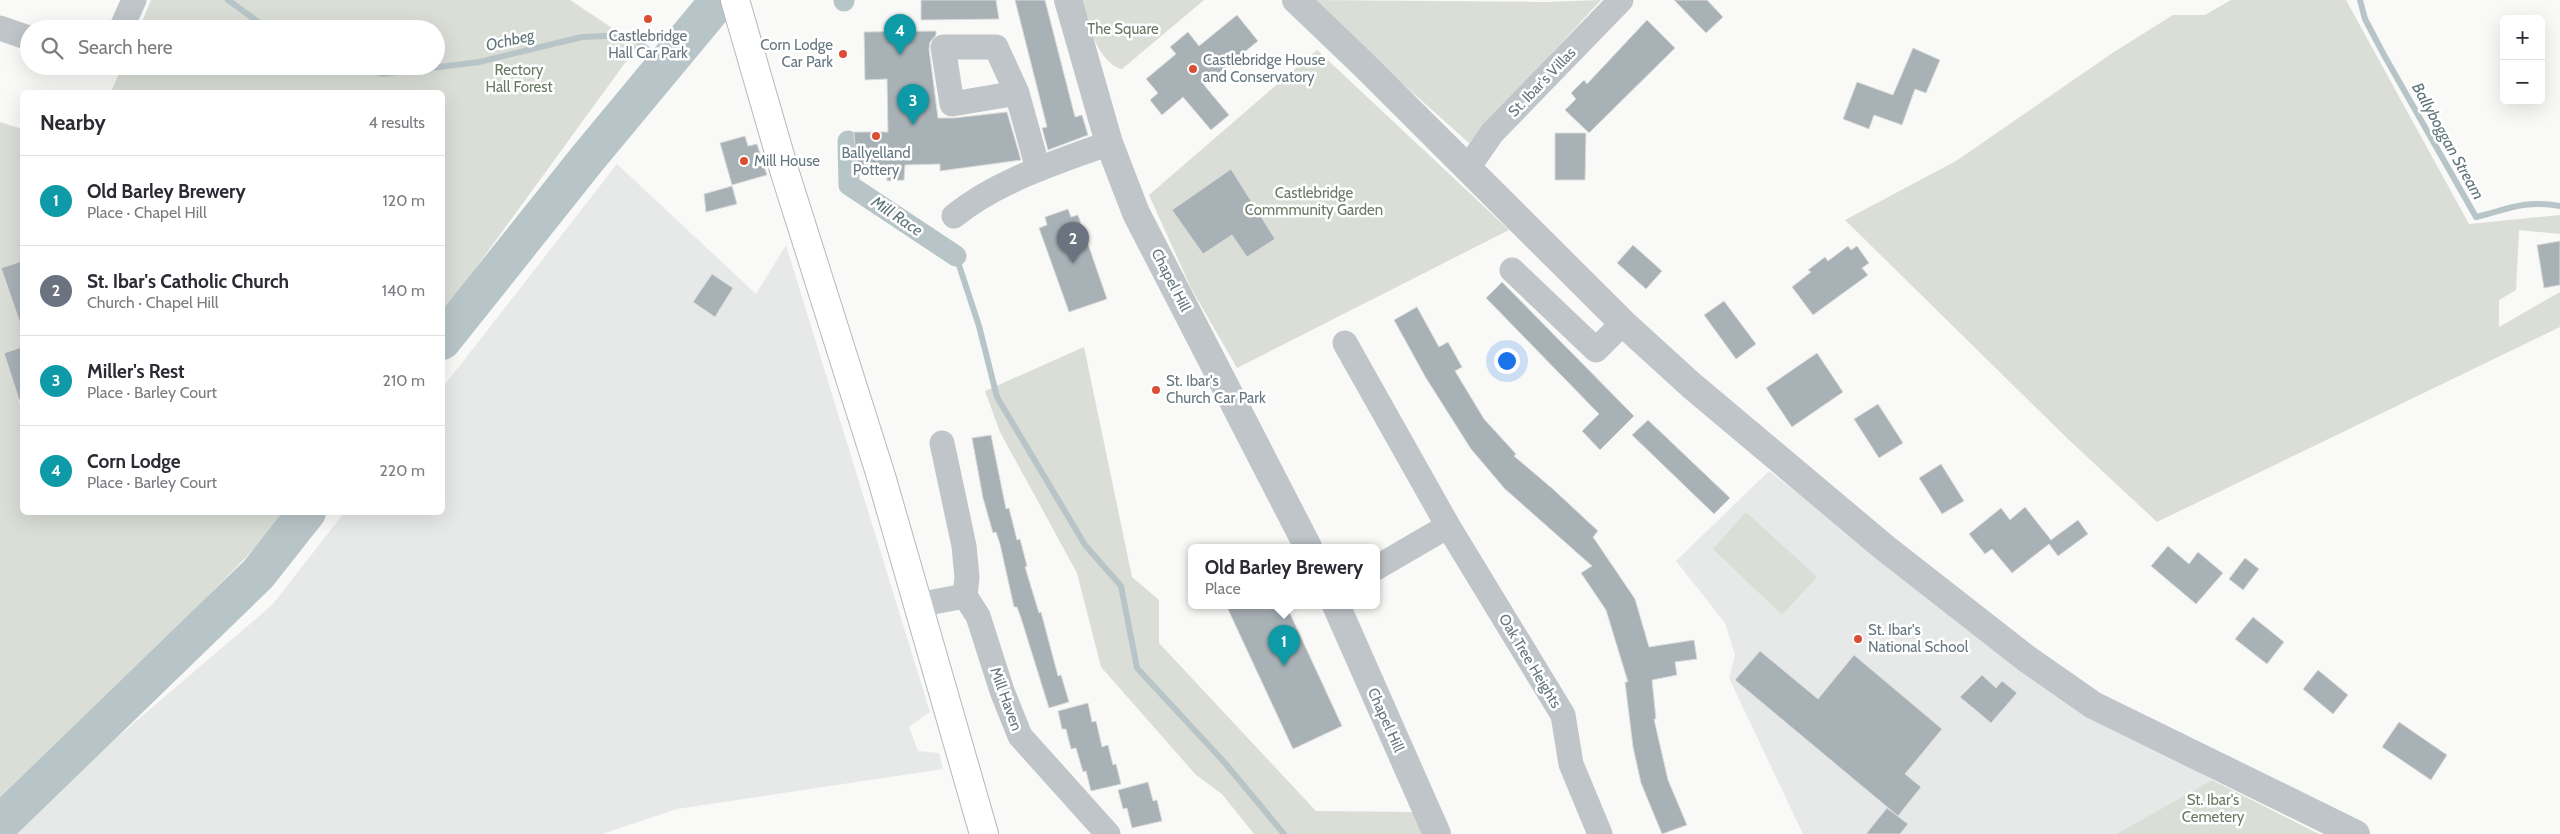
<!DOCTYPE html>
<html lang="en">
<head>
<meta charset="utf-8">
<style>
	:root { --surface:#fff; --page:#f2f2f3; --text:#2b2b33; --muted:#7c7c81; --line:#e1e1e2; --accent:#db4e35 }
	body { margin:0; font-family:Cabin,sans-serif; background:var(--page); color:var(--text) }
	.controls { position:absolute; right:15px; top:15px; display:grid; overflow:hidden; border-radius:8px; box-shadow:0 5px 20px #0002 }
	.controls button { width:45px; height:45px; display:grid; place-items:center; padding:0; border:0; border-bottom:1px solid var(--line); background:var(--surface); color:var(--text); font:25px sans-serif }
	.you { position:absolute; left:1506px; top:360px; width:18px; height:18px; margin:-12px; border:4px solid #fff; border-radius:50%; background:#1a73e8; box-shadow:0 0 0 8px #1a73e833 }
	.badge { display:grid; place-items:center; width:32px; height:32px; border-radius:50%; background:var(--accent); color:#fff; font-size:16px; font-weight:700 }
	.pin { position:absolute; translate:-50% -41px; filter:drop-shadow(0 1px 2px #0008) }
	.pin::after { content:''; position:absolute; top:26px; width:18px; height:15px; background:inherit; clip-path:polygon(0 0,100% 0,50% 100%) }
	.popup { position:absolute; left:1188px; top:544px; width:192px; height:65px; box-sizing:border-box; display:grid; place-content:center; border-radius:8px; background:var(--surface); filter:drop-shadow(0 1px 4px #0005); font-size:16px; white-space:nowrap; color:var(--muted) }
	.popup b { font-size:19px; color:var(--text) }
	.popup::after { content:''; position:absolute; left:50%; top:100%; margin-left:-10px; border:10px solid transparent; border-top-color:var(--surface) }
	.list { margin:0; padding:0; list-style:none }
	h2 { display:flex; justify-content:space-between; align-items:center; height:65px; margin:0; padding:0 20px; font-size:21px }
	h2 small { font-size:16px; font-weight:400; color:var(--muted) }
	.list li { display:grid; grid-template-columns:32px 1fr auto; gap:15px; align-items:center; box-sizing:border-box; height:90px; padding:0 20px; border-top:1px solid var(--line) }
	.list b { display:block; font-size:19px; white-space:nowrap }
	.list p { margin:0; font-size:16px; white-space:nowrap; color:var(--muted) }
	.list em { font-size:16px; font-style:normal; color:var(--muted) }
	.icon { flex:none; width:28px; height:28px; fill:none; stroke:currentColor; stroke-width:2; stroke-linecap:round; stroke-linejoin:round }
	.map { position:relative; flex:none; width:2560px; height:834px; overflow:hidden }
	.search { position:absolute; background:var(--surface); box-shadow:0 5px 20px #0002; left:20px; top:20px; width:425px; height:55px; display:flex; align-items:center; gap:12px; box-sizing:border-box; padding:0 18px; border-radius:28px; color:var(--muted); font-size:19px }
	.panel { position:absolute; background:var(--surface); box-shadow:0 5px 20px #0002; left:20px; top:90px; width:425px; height:425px; border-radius:8px }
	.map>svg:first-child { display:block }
</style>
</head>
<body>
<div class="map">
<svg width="2560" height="834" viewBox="0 0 2560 834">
	<rect width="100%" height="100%" fill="#f9f9f7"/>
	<g fill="#e7e9e8">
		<polygon points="617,164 756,294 786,245 930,712 909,727 918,751 939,753 943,769 677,809 602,834 4,834 272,605 344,513 442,512 443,387"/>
		<polygon points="1769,471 2026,670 2212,780 2116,834 1803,834 1729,678 1735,655 1725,623 1676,561"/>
	</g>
	<g fill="#daded7">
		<polygon points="151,0 570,0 638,45 443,313 442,92 111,92 122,66 436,66 436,29 139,29"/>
		<path d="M1078,0H1204L1122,69C1099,65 1087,20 1078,0Z"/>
		<polygon points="1309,0 1546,2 1601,0 1469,143"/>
		<polygon points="2231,0 2346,0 2469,224 2560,215 2560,234 2519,230 2516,290 2499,300 2499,327 2560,292 2560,327 2157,522 2069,440 1845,220 1956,161 2114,52 2173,15 2205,15"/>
		<polygon points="1317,50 1509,230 1237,368 1191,288 1149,195"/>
		<polygon points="0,122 22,129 22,261 1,269 16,312 22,310 22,347 4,353 22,411 22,512 289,513 17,792 0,806"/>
		<polygon points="1084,347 1132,577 1159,600 1159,643 1316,811 1415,812 1423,834 1254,834 1222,794 1196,775 1101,667 1077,573 1000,432 985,391"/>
		<polygon points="1746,512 1817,577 1782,615 1713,549"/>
		<polygon points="2212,780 2319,834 2116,834"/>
	</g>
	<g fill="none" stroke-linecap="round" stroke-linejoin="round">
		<g stroke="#b8c5c8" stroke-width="6">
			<polyline points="228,0 268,29"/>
			<path d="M2360,0L2365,19L2384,55L2476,217C2509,209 2524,200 2560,206"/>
			<polyline points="350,66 383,74 479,62 582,37 630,35 667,65"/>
			<polyline points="956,256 979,326 997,397 1085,545 1121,586 1137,668 1225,763 1284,834"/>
		</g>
		<g stroke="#b8c5c8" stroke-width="21">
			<polyline points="844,1 844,0"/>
			<polyline points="848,141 849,185 956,256"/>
		</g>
		<g stroke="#b8c5c8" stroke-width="38">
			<polyline points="442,341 587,159 719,0"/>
			<polyline points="0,824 258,574 307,512"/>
		</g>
	</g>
	<g fill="#a8b1b6" stroke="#dbdbd9">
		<polygon points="921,0 996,0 999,19 921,20"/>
		<polygon points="1015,0 1045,0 1075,117 1082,115 1088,135 1048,150 1042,128 1047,127"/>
		<polygon points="1674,0 1707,0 1723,17 1706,33"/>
		<polygon points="1237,15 1258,41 1204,85 1229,115 1211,130 1183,97 1162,115 1150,100 1158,93 1146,79 1176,54 1170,47 1188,32 1199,46"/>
		<polygon points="1647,20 1675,48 1589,133 1565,110 1576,99 1571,93 1584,80 1587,84"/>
		<polygon points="936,31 936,35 930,42 929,49 938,118 954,118 1007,112 1021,160 940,171 940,164 905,165 904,180 887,181 887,174 857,174 854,132 888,132 887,79 865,80 864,32"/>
		<polygon points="1913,48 1940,60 1926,93 1915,89 1902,125 1874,115 1869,129 1843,119 1857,82 1893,95"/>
		<polygon points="1555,133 1586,133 1585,180 1555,180"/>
		<polygon points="745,136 748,146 757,144 767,175 732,185 720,143"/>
		<polygon points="1231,169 1275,239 1247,257 1232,235 1203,254 1172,210"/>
		<polygon points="732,186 737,204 706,212 704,194"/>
		<polygon points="1068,209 1071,217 1078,215 1107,299 1069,312 1039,228 1047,225 1045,217"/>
		<polygon points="2560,241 2560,285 2544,288 2537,245"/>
		<polygon points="1633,245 1662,271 1646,289 1617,263"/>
		<polygon points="1848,246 1851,250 1857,246 1869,263 1862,268 1868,275 1813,315 1792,287 1811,272 1808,270 1825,257 1828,261"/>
		<polygon points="22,261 22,323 20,323 1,268"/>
		<polygon points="712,274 733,288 715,317 693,302"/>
		<polygon points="1502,282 1634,416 1600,450 1582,431 1599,414 1486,298"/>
		<polygon points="1724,301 1756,344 1736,359 1704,315"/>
		<polygon points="1417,307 1439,347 1448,342 1462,367 1455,371 1484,419 1516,454 1514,456 1554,490 1598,531 1593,537 1635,599 1649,647 1694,640 1697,659 1675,662 1677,675 1652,680 1656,719 1654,719 1668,780 1687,825 1662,834 1641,783 1633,747 1625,682 1628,682 1606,610 1581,573 1592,566 1505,489 1471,449 1426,378 1394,320"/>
		<polygon points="22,347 22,399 19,400 4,353"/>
		<polygon points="1817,353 1843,392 1792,427 1766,388"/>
		<polygon points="1878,404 1903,443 1879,458 1854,419"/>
		<polygon points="1648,420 1730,498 1714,514 1632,435"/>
		<polygon points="991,435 1006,509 1009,508 1017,540 1020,539 1027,566 1025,567 1039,613 1041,612 1058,676 1061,675 1069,702 1049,708 1021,618 1017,607 1014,607 1000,544 996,532 993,533 983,498 972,438"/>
		<polygon points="1941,464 1964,501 1942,514 1919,478"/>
		<polygon points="2025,507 2051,540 2078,520 2088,534 2058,556 2049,544 2012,573 1992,549 1985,554 1969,534 2001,508 2010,520"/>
		<polygon points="2168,546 2189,564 2198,552 2223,573 2196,604 2151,566"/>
		<polygon points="2245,558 2259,569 2243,590 2229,579"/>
		<polygon points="1226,605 1286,605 1342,726 1293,749"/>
		<polygon points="2253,617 2284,642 2267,664 2235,639"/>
		<polygon points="1760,651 1818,699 1854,655 1942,729 1905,774 1921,787 1898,816 1735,680"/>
		<polygon points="2318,670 2348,695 2333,714 2303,689"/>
		<polygon points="1982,675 1996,688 2002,681 2017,693 1991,723 1960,697"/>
		<polygon points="1088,703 1092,722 1096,721 1102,747 1108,745 1113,765 1116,764 1121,784 1091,791 1086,771 1083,772 1076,748 1071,749 1066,729 1062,729 1058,711"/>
		<polygon points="2399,722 2447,755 2431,780 2382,747"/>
		<polygon points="1148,782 1153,801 1157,800 1162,821 1132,828 1127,808 1123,809 1118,790"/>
		<polygon points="1887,808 1908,824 1900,834 1866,834"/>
	</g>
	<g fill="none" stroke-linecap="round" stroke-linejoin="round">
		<defs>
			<polyline id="secondary" points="735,0 785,173 881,476 984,834"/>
		</defs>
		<use href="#secondary" stroke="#b3b9bd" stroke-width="30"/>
		<g stroke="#c0c5c9" stroke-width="25">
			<polyline points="0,28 29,38"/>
			<polyline points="121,29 134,0"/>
			<polyline points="1017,93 952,104 943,47 996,47 1017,93 1038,169"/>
			<polyline points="1467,169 1492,133 1621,0"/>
			<path d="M954,216C998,180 1056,163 1109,143"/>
			<polyline points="1512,270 1596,350 1623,323"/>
			<polyline points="1345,343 1448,526 1563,715 1571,764 1600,834"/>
			<polyline points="942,443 964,546 967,577 965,596 978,616 1002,691 1020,736 1108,834"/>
			<polyline points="1376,568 1448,526"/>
			<polyline points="917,605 965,596"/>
		</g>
		<g stroke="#c0c5c9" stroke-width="28">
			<polyline points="1068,0 1109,143 1136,213 1308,547"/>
			<polyline points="1296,0 1363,64 1623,323 1691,385 1885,548 2027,659 2093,705 2356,834"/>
			<polyline points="1336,605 1437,834"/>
		</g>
		<use href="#secondary" stroke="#fff" stroke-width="28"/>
	</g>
	<g fill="#db4e35" stroke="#fff" stroke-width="2">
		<circle cx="648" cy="19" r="5"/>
		<circle cx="843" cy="54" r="5"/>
		<circle cx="1193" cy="69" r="5"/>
		<circle cx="876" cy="136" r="5"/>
		<circle cx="744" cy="161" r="5"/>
		<circle cx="1156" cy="390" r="5"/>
		<circle cx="1858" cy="639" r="5"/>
	</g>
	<g text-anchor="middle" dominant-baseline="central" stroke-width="5" stroke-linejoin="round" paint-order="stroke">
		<g font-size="15" fill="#6a7964" stroke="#fff">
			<text x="1123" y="29">The Square</text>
			<text x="519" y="70">Rectory<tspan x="519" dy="17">Hall Forest</tspan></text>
			<text x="1314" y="193">Castlebridge<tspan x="1314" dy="17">Commmunity Garden</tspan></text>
			<text x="2213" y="800">St. Ibar's<tspan x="2213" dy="17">Cemetery</tspan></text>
		</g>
		<g font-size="15" fill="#667781" stroke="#fff" text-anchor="start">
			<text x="648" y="36" text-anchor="middle">Castlebridge<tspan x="648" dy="17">Hall Car Park</tspan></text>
			<text x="833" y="45" text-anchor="end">Corn Lodge<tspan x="833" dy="17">Car Park</tspan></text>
			<text x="1203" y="60">Castlebridge House<tspan x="1203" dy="17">and Conservatory</tspan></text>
			<text x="876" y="153" text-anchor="middle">Ballyelland<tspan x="876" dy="17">Pottery</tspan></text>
			<text x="754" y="161">Mill House</text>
			<text x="1166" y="381">St. Ibar's<tspan x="1166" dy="17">Church Car Park</tspan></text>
			<text x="1868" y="630">St. Ibar's<tspan x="1868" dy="17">National School</tspan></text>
		</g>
		<g font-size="15" fill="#667781" stroke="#fff">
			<text transform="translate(1542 82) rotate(-46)">St. Ibar's Villas</text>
			<text transform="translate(1171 280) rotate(63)">Chapel Hill</text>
			<text transform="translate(1530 661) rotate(59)">Oak Tree Heights</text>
			<text transform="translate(1006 699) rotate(70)">Mill Haven</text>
			<text transform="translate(1386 720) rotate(66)">Chapel Hill</text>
		</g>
		<g font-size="16" font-style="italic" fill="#60767b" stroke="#fff">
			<text transform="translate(510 40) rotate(-13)">Ochbeg</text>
			<text transform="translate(2448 141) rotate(61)">Ballyboggan Stream</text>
			<text transform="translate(897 216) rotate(34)">Mill Race</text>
		</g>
	</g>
</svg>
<div class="controls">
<button>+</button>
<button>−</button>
</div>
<div class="you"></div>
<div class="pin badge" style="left:1284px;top:666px;background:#0f9aa8">1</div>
<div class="popup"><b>Old Barley Brewery</b>Place</div>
<div class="pin badge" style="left:1073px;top:263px;background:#6b7280">2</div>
<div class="pin badge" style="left:913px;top:125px;background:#0f9aa8">3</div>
<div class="pin badge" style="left:900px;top:55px;background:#0f9aa8">4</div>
<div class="search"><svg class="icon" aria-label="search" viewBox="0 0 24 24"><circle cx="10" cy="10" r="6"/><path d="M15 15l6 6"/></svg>Search here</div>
<section class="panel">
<h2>Nearby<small>4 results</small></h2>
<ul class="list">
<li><span class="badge" style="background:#0f9aa8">1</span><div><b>Old Barley Brewery</b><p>Place · Chapel Hill</p></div><em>120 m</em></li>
<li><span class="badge" style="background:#6b7280">2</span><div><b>St. Ibar's Catholic Church</b><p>Church · Chapel Hill</p></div><em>140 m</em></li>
<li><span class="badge" style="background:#0f9aa8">3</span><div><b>Miller's Rest</b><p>Place · Barley Court</p></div><em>210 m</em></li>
<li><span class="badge" style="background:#0f9aa8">4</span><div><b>Corn Lodge</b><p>Place · Barley Court</p></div><em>220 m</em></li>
</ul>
</section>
</div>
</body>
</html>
